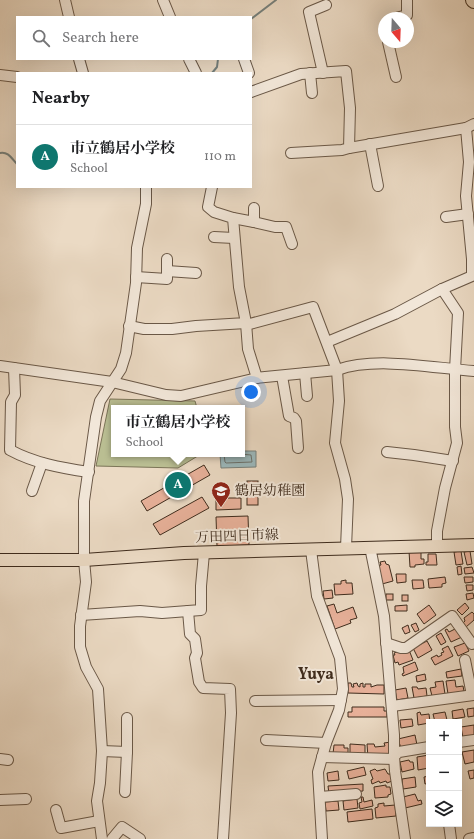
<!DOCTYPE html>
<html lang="en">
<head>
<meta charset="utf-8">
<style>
	:root { --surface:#fff; --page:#f6f6f6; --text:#202124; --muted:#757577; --line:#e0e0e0; --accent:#0f766e }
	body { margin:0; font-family:Vollkorn,"Noto Serif JP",serif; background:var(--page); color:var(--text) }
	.controls { position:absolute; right:12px; bottom:12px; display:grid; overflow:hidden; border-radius:0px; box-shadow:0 4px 16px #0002 }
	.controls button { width:36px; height:36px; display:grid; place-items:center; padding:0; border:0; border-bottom:1px solid var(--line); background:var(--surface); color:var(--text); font:20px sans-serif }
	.compass { position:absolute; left:378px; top:12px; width:36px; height:36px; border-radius:50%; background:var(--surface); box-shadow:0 4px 16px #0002; rotate:161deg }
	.you { position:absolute; left:251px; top:392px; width:14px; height:14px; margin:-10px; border:3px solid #fff; border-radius:50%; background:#1a73e8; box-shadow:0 0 0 6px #1a73e833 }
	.badge { display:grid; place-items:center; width:26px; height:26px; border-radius:50%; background:var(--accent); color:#fff; font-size:13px; font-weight:700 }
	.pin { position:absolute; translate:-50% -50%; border:2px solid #fff; box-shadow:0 1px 4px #0006 }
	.popup { position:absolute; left:111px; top:405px; width:134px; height:52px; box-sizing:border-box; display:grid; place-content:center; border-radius:0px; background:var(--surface); filter:drop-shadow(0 1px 3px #0005); font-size:13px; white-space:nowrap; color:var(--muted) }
	.popup b { font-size:15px; color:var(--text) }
	.popup::after { content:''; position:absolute; left:50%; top:100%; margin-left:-8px; border:8px solid transparent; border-top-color:var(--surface) }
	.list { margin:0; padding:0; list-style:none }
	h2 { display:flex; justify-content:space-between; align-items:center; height:52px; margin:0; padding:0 16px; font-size:17px }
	h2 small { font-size:13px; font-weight:400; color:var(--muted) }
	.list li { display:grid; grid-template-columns:26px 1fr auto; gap:12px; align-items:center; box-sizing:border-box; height:64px; padding:0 16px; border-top:1px solid var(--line) }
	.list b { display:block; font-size:15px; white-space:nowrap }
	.list p { margin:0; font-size:13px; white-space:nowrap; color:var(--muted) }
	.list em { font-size:13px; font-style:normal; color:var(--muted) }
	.icon { flex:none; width:22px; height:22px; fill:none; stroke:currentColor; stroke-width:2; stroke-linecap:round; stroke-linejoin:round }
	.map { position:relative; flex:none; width:474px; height:839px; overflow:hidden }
	.search { position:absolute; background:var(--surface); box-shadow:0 4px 16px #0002; left:16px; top:16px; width:236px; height:44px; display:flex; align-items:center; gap:10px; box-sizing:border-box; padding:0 14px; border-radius:0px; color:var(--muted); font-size:15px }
	.panel { position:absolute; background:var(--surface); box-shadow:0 4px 16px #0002; left:16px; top:72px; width:236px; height:116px; border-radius:0px }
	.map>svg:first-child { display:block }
</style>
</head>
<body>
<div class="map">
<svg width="474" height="839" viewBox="0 0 474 839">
	<rect width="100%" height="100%" fill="#ebdac4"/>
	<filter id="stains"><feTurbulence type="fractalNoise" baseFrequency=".005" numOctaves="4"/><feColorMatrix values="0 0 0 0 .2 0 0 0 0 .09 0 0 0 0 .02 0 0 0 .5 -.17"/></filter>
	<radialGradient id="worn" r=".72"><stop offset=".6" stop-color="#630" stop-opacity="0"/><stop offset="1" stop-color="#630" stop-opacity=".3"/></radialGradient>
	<polygon fill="#babe92" stroke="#7c7558" points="110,399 195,401 197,408 114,408 114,454 201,454 178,468 96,466"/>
	<polygon fill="#9bb8bc" stroke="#76807c" points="242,451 256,451 256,467 221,468 220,454 242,454"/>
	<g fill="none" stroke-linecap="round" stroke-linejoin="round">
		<polyline stroke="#6d726c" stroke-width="1" points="224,454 225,462 226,463 252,462 251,455 240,454"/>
		<g stroke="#76807c" stroke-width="2">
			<polyline points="251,19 276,0"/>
			<polyline points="212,73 217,67 218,59"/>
			<path d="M0,153C8,151 12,159 17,164"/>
		</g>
	</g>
	<g fill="#e8b19a" stroke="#3f2c1d">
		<polygon points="204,465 210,475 147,511 141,501"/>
		<rect x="247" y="481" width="11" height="24"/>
		<polygon points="202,497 209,508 160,535 153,524"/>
		<polygon points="216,498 241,498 241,509 216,510"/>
		<polygon points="248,516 249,545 217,546 216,517"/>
		<polygon points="409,551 421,551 421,559 424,559 424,564 415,565 415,567 410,567"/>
		<polygon points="461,551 463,564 456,565 454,552"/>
		<polygon points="470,551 472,564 467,565 464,552"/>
		<polygon points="428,554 436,554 437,565 426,565 426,562 428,562"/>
		<polygon points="385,561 386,564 389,565 393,581 382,584 377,566 381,565 380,562"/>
		<polygon points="461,566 462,574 458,575 457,567"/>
		<polygon points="472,567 474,573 465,574 464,568"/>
		<polygon points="396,574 406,574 406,582 397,583"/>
		<polygon points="445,577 446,583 442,584 442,587 429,588 428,579"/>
		<polygon points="464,577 473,577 473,582 465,583"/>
		<polygon points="346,580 346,583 352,583 353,594 335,595 334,584 341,584 341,581"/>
		<polygon points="412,580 423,580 424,588 413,589"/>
		<polygon points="466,585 473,585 473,590 467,591"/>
		<polygon points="332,590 333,598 324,599 323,591"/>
		<polygon points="473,593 474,598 467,600 466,594"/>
		<rect x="386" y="594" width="7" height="6"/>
		<rect x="402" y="595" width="6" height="6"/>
		<polygon points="465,603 469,608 462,615 457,610"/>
		<polygon points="334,604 337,613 353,607 357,618 350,620 351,623 335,629 327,606"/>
		<polygon points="407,605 407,611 395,611 395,606"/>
		<polygon points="429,605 436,615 424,624 417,614"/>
		<polygon points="472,612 474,614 474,620 466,627 463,623 465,621 464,618"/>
		<polygon points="416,623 419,630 415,632 411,625"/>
		<polygon points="408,625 410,632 405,634 402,628"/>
		<polygon points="457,628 462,637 451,642 445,630 447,629 449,632"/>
		<polygon points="441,633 446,642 441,645 436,636"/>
		<polygon points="427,641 432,650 418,658 413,648"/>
		<polygon points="465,643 469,651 458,656 454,647"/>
		<polygon points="448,646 453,656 435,665 431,658 437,655 438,657 442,655 441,653 444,652 442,649"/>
		<polygon points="403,650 409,650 413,660 399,665 398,662 395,663 393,655 395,655 394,653"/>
		<polygon points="415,662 418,670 403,676 402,674 404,673 403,667"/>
		<polygon points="461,669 462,676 447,678 446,672"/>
		<polygon points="425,674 426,680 417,682 416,676"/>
		<polygon points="455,680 456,687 463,686 464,691 448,694 446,681"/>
		<polygon points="443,681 445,694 432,696 430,688 436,687 435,682"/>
		<polygon points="348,683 351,683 352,687 354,687 353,684 357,683 358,686 360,687 360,684 363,683 363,687 365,687 365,684 371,684 371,687 377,685 384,685 384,694 348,693"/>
		<polygon points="412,687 417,687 418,689 426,688 427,696 414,698"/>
		<polygon points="406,688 408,698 397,700 395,690"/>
		<polygon points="352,707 384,707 384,711 387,711 387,717 348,717 348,712 352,712"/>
		<polygon points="474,708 474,716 468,717 467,709"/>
		<polygon points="463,709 465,717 453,719 452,711"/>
		<polygon points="420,712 421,715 429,714 430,722 429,723 418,725 417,713"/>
		<polygon points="445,712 447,720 435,722 433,714"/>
		<polygon points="412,719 413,726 401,728 400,720"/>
		<polygon points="474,725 474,736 463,738 461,727"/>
		<polygon points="415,735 417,745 401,748 398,739"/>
		<polygon points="391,742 392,751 387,756 368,758 367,744 374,744 375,747 385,746 384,743"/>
		<polygon points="350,744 365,745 365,754 350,753"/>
		<polygon points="334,745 344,745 344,748 348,748 348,754 333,754"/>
		<polygon points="474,750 474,762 465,764 462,752"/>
		<polygon points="429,755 429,768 418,770 417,757"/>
		<polygon points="409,760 410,762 413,762 414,769 402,772 400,762"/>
		<polygon points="364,767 366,775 349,779 347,771"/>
		<polygon points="375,769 377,771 385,769 388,774 390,774 392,781 387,783 386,781 380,783 379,781 372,784 371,780 373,779 370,771"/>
		<polygon points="474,770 474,778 470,779 468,771"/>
		<polygon points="338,771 339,780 328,781 327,773"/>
		<polygon points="429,776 429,783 425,784 424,777"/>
		<polygon points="415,777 416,787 403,789 402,779"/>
		<polygon points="363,784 363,791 329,794 328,786"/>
		<polygon points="386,785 386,787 390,787 391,794 388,795 388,797 375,798 374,787"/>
		<polygon points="415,794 418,801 421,800 422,804 405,808 403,797"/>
		<polygon points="361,797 363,797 364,802 372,800 373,806 360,809 359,803 362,802"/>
		<polygon points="357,799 358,808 344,810 343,801"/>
		<polygon points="338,801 339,810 326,811 325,802"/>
		<polygon points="384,803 384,806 395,805 396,816 376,818 375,808 378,807 378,804"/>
		<polygon points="372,809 373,819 348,822 347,812"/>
	</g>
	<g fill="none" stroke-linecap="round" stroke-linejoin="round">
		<defs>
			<g id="minor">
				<polyline points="65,0 69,17"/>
				<polyline points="163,0 170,17"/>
				<polyline points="396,18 407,15 407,0"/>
				<polyline points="388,42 396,77"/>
				<polyline points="79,59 83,73"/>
				<polyline points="189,59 196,73"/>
				<polyline points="244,59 249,73"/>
				<polyline points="310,73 312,93"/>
				<polyline points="323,73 309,12 326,5"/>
				<polyline points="0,75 17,77"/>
				<polyline points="251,92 301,74 346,71 350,108 349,148 342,150 291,153"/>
				<polyline points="370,144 378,186"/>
				<polyline points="349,148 466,128 474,124"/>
				<polyline points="446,217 468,214"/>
				<polyline points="233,218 254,222 254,208"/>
				<polyline points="254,222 275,227 286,227 292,244"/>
				<polyline points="214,237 234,238"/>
				<polyline points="167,271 196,273"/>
				<polyline points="136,277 167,279 167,259"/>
				<polyline points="246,323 248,349 257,378"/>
				<polyline points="246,325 313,307 337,370 339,401 335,443 345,479 348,499 346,548"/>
				<polyline points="129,326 144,329 172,329 196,326 246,323 239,287 233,218 214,212 208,207 212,187"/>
				<polyline points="327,342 395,314 442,289 472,276 472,259 466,196 469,162 466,128"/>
				<path d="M0,366L112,382L166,395L181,396L257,378H255L337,370C376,356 432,368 474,371"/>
				<path d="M14,368L15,395L11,402L10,450C34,463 61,468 89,472"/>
				<polyline points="305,373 307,396"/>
				<polyline points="282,376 289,416 294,418 296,421 298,448"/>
				<polyline points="387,452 414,455 453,461"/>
				<polyline points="32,491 42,463"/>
				<polyline points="437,545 437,531 445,488 457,443 455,427 455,370 458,313 442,289"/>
				<polyline points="370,547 384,616 394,735 394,756"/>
				<polyline points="311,550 317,596 340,658 343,689 339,710 326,743 318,772 322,839"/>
				<polyline points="188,611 190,634 195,639 197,653 195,658 199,682 203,688 230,689 231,713 223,839"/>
				<polyline points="81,615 140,611 162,613 201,610 201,586 204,553"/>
				<polyline points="386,643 401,648 406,648 452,616 472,644"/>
				<polyline points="465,660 472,695"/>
				<polyline points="255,701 341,700"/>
				<polyline points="392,706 474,695"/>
				<polyline points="266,740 326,743"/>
				<polyline points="459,742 474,740"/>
				<polyline points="102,751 127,752 127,718"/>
				<polyline points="322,757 394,759"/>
				<polyline points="0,759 8,760"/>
				<polyline points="125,792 127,752"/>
				<polyline points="320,797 356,794"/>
				<polyline points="0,800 26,799"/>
				<polyline points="56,810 61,828 99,821"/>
				<polyline points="449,824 451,839"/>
				<polyline points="102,839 97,801 100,783 102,751 98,689 86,667 80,647 80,626 86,582 84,560 84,501 96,417 100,401 121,369 126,353 136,283 137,248 146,204 146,187"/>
				<polyline points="112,839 122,827 140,839"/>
				<polyline points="405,839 395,771 394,756 399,752 429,747"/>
				<polyline points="469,839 474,838"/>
			</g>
			<polyline id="major" points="0,560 84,560 184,553 474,545"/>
			<polyline id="highway" points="473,0 474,1"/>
		</defs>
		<use href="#minor" stroke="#6a5847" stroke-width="12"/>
		<use href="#major" stroke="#3f2c1d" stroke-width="14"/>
		<use href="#highway" stroke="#3f2c1d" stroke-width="16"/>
		<use href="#minor" stroke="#f2e7d9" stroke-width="10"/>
		<use href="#major" stroke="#ebdac4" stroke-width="12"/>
		<use href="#highway" stroke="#ebdac4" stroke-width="14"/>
	</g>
	<defs>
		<symbol id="school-pin" viewBox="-11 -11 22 30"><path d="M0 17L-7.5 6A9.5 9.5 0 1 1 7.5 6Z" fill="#8f2418" stroke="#f2e7d9"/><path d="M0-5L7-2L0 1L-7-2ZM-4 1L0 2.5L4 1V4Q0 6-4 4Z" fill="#fff"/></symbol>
	</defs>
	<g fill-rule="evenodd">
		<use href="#school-pin" x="210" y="480" width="22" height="30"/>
	</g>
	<g text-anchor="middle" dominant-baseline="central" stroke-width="4" stroke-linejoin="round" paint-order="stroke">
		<g font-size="14" fill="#3f2c1d" stroke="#f2e7d9" text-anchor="start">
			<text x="235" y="491">鶴居幼稚園</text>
		</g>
		<g font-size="14" fill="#3f2c1d" stroke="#f2e7d9">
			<text transform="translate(237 537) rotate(-2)">万田四日市線</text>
		</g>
		<g font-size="16" font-weight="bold" fill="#3f2c1d" stroke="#f2e7d9">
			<text x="316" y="675">Yuya</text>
		</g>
	</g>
	<rect width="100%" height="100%" filter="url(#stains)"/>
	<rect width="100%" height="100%" fill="url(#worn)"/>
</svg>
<div class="controls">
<button>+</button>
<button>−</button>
<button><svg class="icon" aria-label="layers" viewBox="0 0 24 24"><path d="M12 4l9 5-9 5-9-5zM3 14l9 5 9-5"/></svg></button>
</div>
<svg class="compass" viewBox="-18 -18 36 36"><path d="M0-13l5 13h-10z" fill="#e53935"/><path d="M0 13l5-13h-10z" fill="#757577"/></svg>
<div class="you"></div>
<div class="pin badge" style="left:178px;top:485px">A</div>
<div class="popup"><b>市立鶴居小学校</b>School</div>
<div class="search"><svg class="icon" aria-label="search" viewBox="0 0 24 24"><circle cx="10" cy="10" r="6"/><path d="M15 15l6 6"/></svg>Search here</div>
<section class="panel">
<h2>Nearby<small></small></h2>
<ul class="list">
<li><span class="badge">A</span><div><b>市立鶴居小学校</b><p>School</p></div><em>110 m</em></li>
</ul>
</section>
</div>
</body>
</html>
